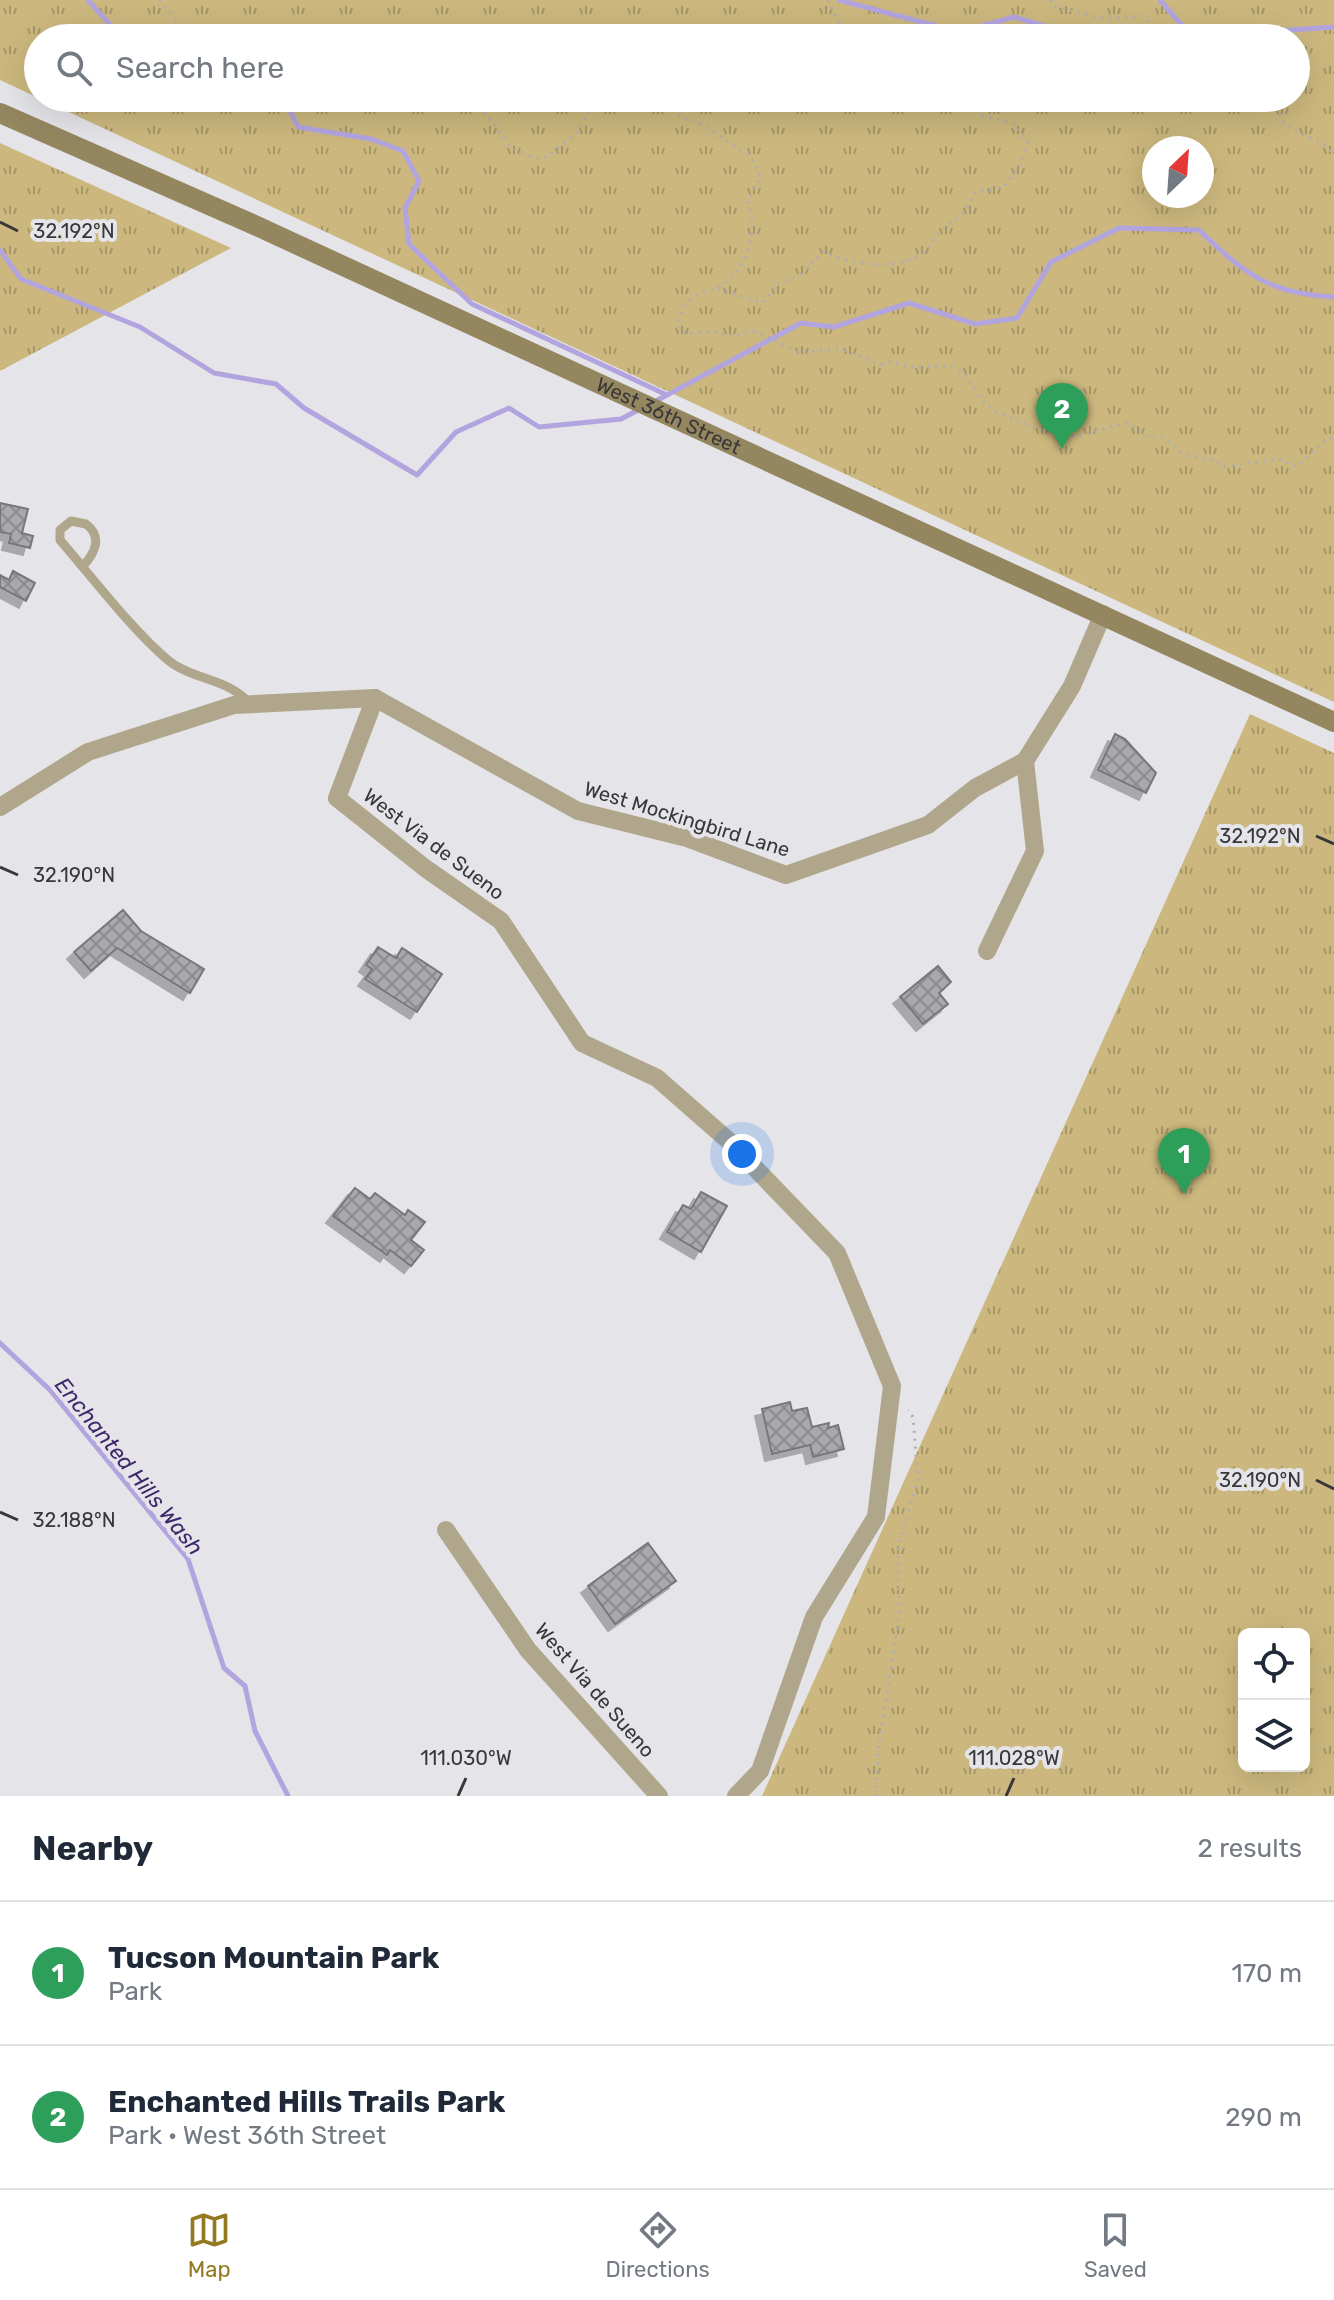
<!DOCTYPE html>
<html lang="en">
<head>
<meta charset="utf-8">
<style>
	:root { --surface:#fff; --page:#f6f6f7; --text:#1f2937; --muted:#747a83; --line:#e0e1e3; --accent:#947920 }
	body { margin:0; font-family:Rubik,sans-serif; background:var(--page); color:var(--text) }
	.controls { position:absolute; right:24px; bottom:24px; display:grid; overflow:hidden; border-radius:12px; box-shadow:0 8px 32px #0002 }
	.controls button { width:72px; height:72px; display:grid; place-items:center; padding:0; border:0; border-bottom:2px solid var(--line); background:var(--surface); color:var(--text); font:40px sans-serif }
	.compass { position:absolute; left:1142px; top:136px; width:72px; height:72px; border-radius:50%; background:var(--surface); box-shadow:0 8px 32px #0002; rotate:25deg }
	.you { position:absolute; left:742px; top:1154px; width:28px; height:28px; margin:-20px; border:6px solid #fff; border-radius:50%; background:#1a73e8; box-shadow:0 0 0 12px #1a73e833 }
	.badge { display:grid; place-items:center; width:52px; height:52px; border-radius:50%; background:var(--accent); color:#fff; font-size:26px; font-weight:700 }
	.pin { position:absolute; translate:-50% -66px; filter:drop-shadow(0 2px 4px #0008) }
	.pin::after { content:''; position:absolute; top:42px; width:28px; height:24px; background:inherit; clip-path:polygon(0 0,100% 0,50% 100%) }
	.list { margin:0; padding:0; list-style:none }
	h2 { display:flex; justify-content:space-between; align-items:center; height:104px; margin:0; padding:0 32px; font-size:34px }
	h2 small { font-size:26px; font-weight:400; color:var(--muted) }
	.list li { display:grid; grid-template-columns:52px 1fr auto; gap:24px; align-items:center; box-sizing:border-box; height:144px; padding:0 32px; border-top:2px solid var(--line) }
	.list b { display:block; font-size:30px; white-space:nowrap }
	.list p { margin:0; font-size:26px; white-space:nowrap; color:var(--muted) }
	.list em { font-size:26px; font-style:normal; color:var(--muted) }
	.icon { flex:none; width:44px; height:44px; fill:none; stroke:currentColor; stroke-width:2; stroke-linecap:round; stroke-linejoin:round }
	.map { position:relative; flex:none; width:1334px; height:1796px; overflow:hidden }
	.search { position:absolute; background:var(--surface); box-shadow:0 8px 32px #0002; left:24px; right:24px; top:24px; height:88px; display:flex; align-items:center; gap:20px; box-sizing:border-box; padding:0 28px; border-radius:44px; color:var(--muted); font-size:30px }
	.sheet { height:392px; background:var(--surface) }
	nav { display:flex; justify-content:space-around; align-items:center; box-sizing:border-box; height:112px; border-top:2px solid var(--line); background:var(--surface); font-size:22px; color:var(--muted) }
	nav a { display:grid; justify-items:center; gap:4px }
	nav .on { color:var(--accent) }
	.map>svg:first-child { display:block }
</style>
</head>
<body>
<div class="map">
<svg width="1334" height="1796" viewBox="0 0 1334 1796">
	<defs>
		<pattern id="grass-tufts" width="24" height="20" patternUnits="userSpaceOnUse" patternTransform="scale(2)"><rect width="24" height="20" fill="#ccb87e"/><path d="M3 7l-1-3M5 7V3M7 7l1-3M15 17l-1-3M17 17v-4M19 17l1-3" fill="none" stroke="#a79668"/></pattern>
		<pattern id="building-cross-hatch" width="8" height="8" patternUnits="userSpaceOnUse" patternTransform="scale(2)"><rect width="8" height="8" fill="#a9a8ad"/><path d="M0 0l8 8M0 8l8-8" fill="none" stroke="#8b8a8e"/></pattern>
		<filter id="shadow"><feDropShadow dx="-7" dy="7" stdDeviation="0" flood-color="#0004"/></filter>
	</defs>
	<rect width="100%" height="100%" fill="#e5e4e9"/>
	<g fill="url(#grass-tufts)" fill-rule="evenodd">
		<path d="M0,0H1334V702L0,80ZM1296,38V98H38V38ZM1202,148V196H1154V148Z"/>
		<polygon points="0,143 231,248 0,371"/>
		<path d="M1250,714L1334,753V1796H762ZM1304,1634V1766H1244V1634Z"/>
	</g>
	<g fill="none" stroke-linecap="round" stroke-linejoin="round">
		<g stroke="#b2a4df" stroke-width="5">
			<polyline points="88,0 122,38"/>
			<polyline points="839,0 959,32 1014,17 1086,38"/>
			<polyline points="1160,0 1192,37"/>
			<polyline points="1173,38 1334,27"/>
			<polyline points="272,98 288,107 298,127 371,139 403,151 419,181 405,208 409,244 472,304 667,395"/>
			<polyline points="0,250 21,279 140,327 214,373 276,384 304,408 417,475 456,432 509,408 539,427 621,419 642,408"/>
			<path d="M654,402L801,323L834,327L909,303L975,324L1017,318L1051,262L1119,228L1199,230C1245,274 1269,294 1334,297"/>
			<polyline points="0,1343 50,1390 188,1559 224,1668 245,1686 255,1731 288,1796"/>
		</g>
	</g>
	<g fill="url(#building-cross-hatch)" stroke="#77777b" stroke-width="2" filter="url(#shadow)">
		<polygon points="0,503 28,509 22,533 33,536 30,548 9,543 11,534 0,532"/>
		<polygon points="13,571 35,583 26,601 0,587 0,575 9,580"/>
		<polygon points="1115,734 1125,739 1156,773 1146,793 1098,770"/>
		<polygon points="123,910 141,931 204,969 190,993 117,948 91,971 74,952"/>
		<polygon points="378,947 396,958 402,948 442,974 417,1012 365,979 372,969 366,965"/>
		<polygon points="938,966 951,982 939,993 948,1004 923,1024 900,997"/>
		<polygon points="355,1188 370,1199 375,1193 405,1215 408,1210 425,1222 411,1240 424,1250 411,1266 390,1250 387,1255 333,1216"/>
		<polygon points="701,1192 727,1206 701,1252 667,1232 683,1205 691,1209"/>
		<polygon points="790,1402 792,1411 807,1408 812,1427 829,1423 828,1428 838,1425 844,1449 813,1457 810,1445 772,1454 762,1409"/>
		<polygon points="648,1543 676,1581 615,1624 588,1586"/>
	</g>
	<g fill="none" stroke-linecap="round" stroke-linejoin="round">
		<g stroke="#aeadb1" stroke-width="3" stroke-dasharray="2 6" stroke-linecap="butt">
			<polyline points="159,0 192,38"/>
			<polyline points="828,0 846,38"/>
			<polyline points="1051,0 1053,6 1106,19 1142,16 1168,38"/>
			<path d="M399,98L422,108L482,110C511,137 496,148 542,159C570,142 584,130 593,98"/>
			<path d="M661,98L683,119L697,121L751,157L761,177L748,199C758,233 749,267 720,287C714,291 708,290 702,293C686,300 682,310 676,326L687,334L710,331L729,336L756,331L798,352L841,349L881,365L892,361C920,375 938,360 957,369C971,375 975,397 988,406C1007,419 1059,439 1081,435C1097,432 1112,425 1129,423L1150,438L1162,437L1184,455L1213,460L1223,467L1279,459L1298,467L1327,438H1334"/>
			<path d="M1278,98L1280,119C1300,139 1314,133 1334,154"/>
			<path d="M718,289L763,303L776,284L799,276L823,252C852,264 893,272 922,254C929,249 932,239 938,234C960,214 960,223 975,193L1004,187L1021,164L1027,142L1014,123L983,116L966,98"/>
			<polyline points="876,1796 878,1750 899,1617 898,1547 918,1480 913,1417 908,1410"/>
		</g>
		<path stroke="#afa68b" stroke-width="9" d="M83,566C95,553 103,537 86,524L71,521L60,530V540C92,577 132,630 169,661C193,680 231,679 251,705"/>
		<g stroke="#afa68b" stroke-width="18">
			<polyline points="375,698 337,798 425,868 501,921 582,1043 657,1078 730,1142 837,1253 892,1386 876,1517 814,1617 760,1771 736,1796"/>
			<polyline points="0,807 88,752 234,705 375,698 578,811 687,838 786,875 928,825 975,788 1025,761 1072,686 1103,614"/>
			<polyline points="987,951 1035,851 1025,761"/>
			<polyline points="446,1530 528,1650 659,1796"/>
		</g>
		<path stroke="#94865f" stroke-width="20" id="s1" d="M0,113L250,223L1334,722"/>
	</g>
	<path fill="none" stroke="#383739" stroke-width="3" d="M0,222L18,231M1316,836L1334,844M0,867L18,875M1316,1480L1334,1489M0,1512L18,1520M458,1796L466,1778M1006,1796L1014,1778"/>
	<g text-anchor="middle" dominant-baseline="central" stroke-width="8" stroke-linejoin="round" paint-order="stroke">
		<g font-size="20" fill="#383739" stroke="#e5e4e9">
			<text stroke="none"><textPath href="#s1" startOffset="734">West 36th Street</textPath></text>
			<text transform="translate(687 819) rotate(17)">West Mockingbird Lane</text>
			<text transform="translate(434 844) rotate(37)">West Via de Sueno</text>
			<text transform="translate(595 1690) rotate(49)">West Via de Sueno</text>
		</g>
		<g font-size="22" font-style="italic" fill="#3f276c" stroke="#e5e4e9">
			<text transform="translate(129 1466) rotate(51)">Enchanted Hills Wash</text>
		</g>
	</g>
	<g font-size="20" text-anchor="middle" fill="#383739" stroke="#e5e4e9" stroke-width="8" stroke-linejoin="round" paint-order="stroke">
		<text x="74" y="238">32.192°N</text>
		<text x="1260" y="843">32.192°N</text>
		<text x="74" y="882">32.190°N</text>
		<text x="1260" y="1487">32.190°N</text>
		<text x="74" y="1527">32.188°N</text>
		<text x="466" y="1765">111.030°W</text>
		<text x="1014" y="1765">111.028°W</text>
	</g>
</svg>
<div class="controls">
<button><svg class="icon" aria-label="locate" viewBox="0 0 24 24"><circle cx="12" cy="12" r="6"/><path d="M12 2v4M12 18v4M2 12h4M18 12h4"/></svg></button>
<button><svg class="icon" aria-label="layers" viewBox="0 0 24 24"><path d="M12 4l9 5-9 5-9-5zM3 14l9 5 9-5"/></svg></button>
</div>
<svg class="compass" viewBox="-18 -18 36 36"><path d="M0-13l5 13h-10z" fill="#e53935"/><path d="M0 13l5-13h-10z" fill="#747a83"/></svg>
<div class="you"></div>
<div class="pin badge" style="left:1184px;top:1194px;background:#2e9e5b">1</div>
<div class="pin badge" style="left:1062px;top:449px;background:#2e9e5b">2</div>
<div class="search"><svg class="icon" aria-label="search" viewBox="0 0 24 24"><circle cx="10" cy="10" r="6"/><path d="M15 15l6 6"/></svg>Search here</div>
</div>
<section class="sheet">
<h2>Nearby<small>2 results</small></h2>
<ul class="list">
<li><span class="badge" style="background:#2e9e5b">1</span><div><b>Tucson Mountain Park</b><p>Park</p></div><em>170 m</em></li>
<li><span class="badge" style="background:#2e9e5b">2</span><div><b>Enchanted Hills Trails Park</b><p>Park · West 36th Street</p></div><em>290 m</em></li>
</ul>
</section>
<nav>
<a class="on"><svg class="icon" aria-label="map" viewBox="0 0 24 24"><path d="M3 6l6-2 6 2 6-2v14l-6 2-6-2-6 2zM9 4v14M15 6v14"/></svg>Map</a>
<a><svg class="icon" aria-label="directions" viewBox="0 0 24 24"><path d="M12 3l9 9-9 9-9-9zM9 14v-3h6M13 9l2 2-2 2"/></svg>Directions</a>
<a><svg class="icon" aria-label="saved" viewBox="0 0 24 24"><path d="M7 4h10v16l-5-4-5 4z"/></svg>Saved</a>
</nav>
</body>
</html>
